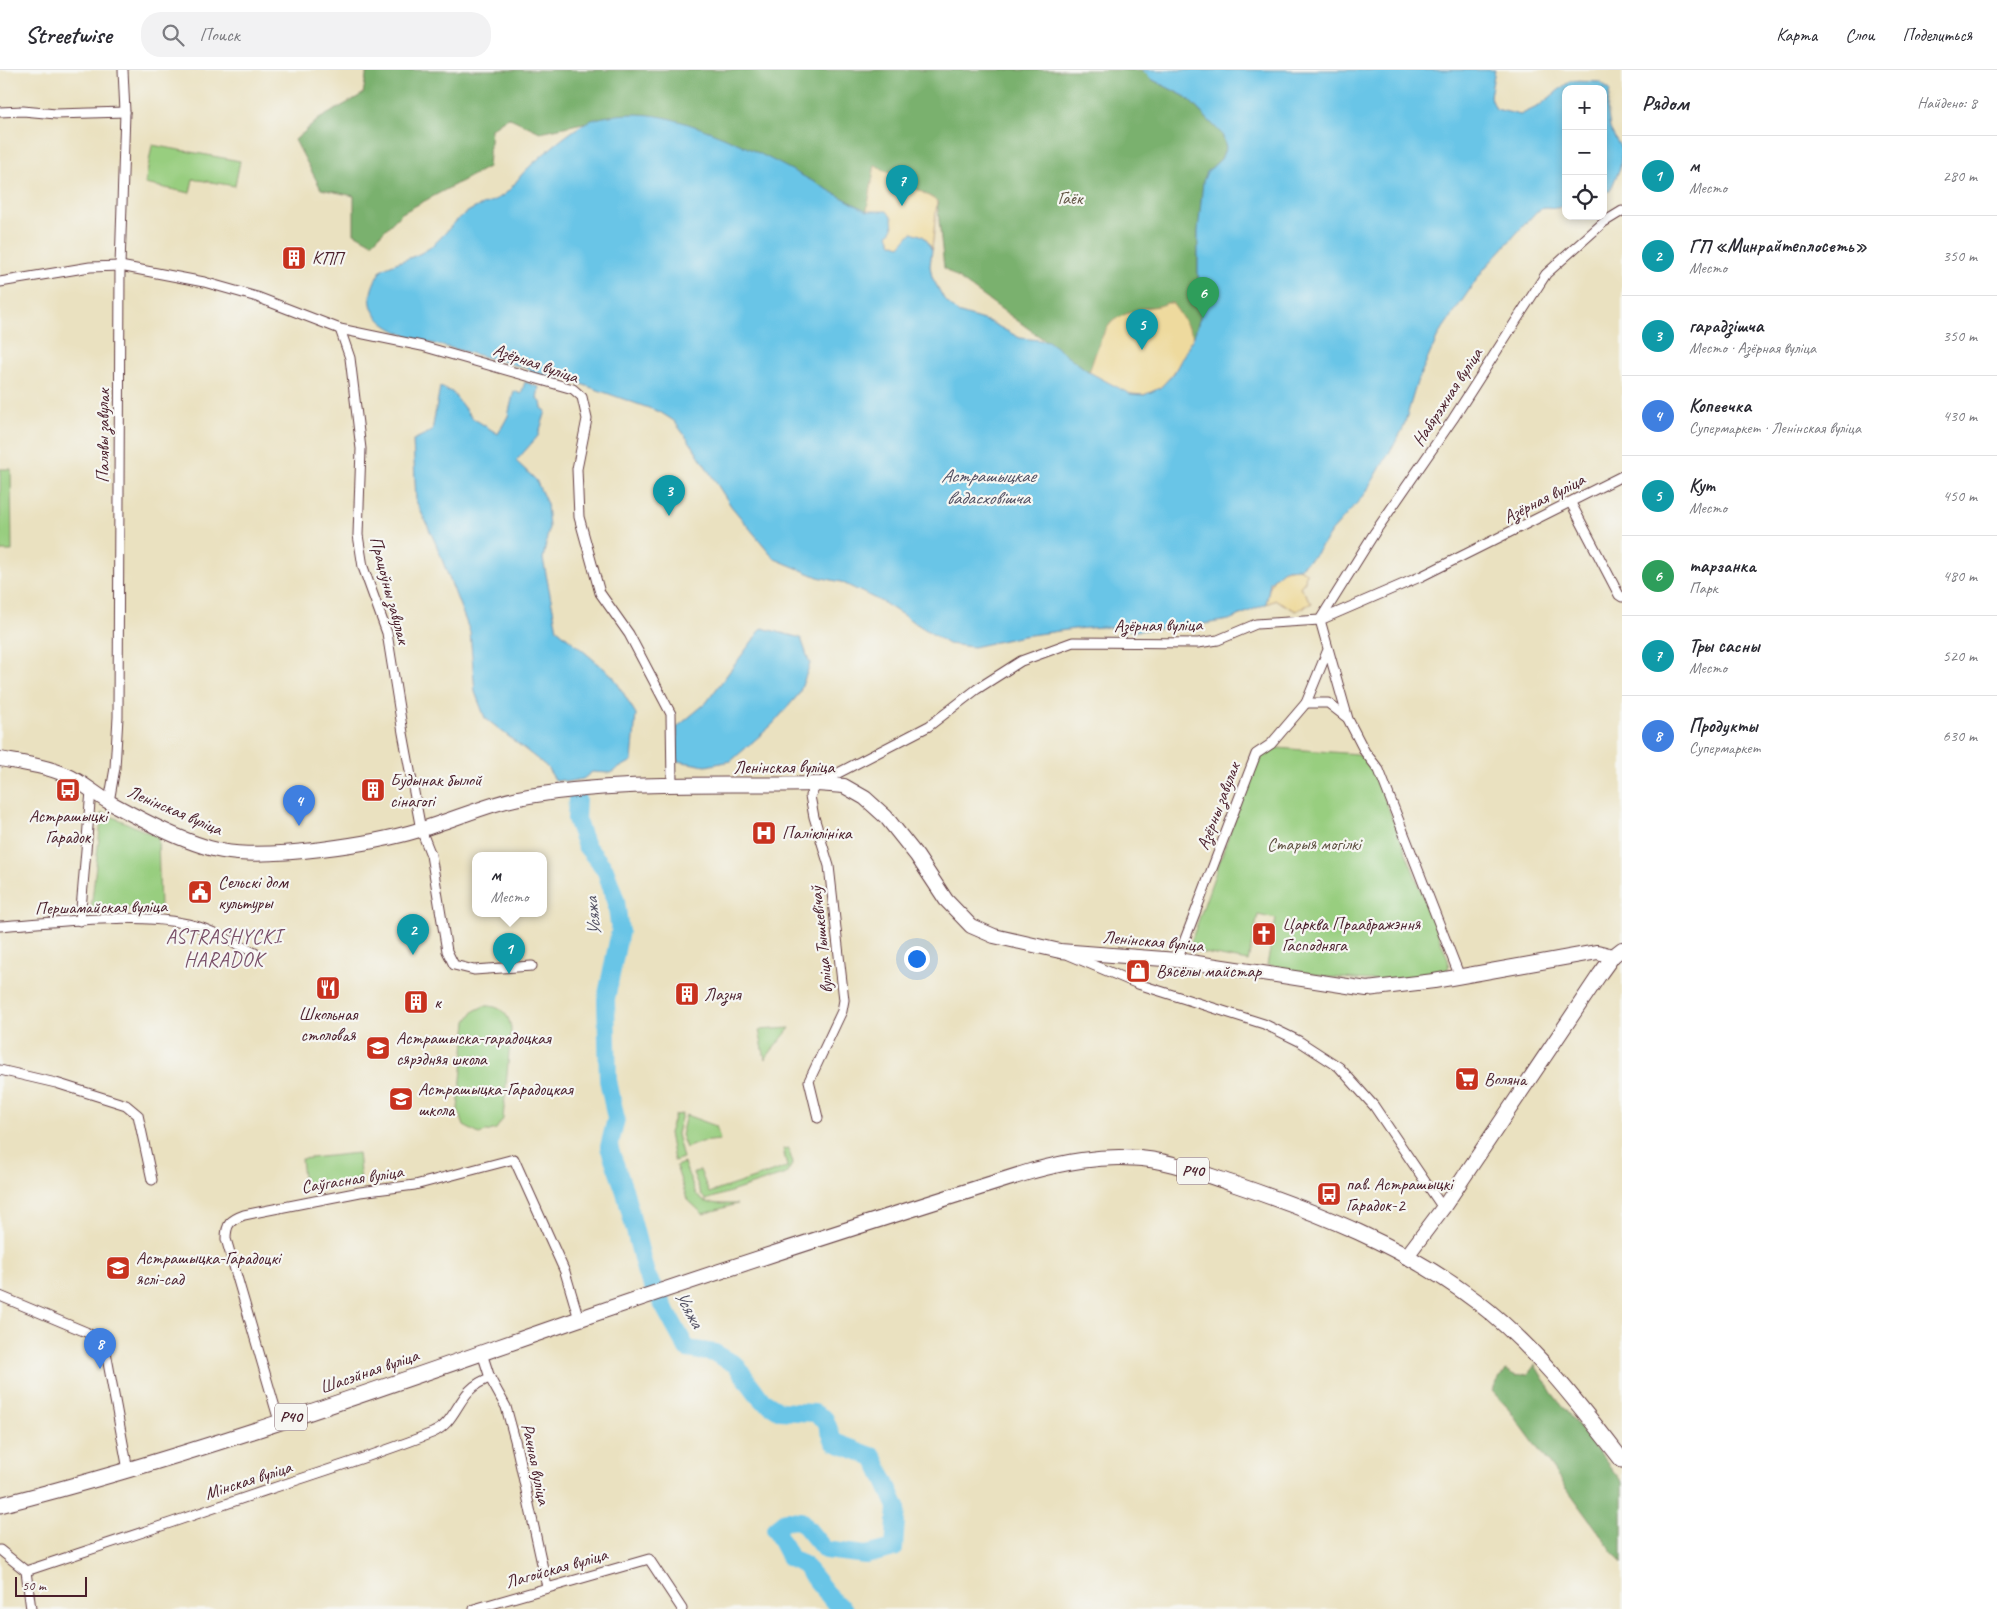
<!DOCTYPE html>
<html lang="ru">
<head>
<meta charset="utf-8">
<style>
	:root { --surface:#fff; --page:#f2f2f3; --text:#2b2b33; --muted:#7c7c81; --line:#e1e1e2; --accent:#b45309 }
	body { margin:0; font-family:Caveat,sans-serif; background:var(--page); color:var(--text) }
	.controls { position:absolute; right:15px; top:15px; display:grid; overflow:hidden; border-radius:10px; box-shadow:0 2px 8px #0003 }
	.controls button { width:45px; height:45px; display:grid; place-items:center; padding:0; border:0; border-bottom:1px solid var(--line); background:var(--surface); color:var(--text); font:25px sans-serif }
	.scale { position:absolute; left:15px; bottom:12px; width:72px; box-sizing:border-box; padding-left:5px; border:2px solid #4a1f2b; border-top:0; font-size:14px; line-height:18px; white-space:nowrap; color:#4a1f2b; -webkit-text-stroke:4px #f6f6f2; paint-order:stroke }
	.you { position:absolute; left:916px; top:888px; width:18px; height:18px; margin:-12px; border:4px solid #fff; border-radius:50%; background:#1a73e8; box-shadow:0 0 0 8px #1a73e833 }
	.badge { display:grid; place-items:center; width:32px; height:32px; border-radius:50%; background:var(--accent); color:#fff; font-size:16px; font-weight:700 }
	.pin { position:absolute; translate:-50% -41px; filter:drop-shadow(0 1px 2px #0008) }
	.pin::after { content:''; position:absolute; top:26px; width:18px; height:15px; background:inherit; clip-path:polygon(0 0,100% 0,50% 100%) }
	.popup { position:absolute; left:472px; top:782px; width:75px; height:65px; box-sizing:border-box; display:grid; place-content:center; border-radius:10px; background:var(--surface); filter:drop-shadow(0 1px 4px #0005); font-size:16px; white-space:nowrap; color:var(--muted) }
	.popup b { font-size:19px; color:var(--text) }
	.popup::after { content:''; position:absolute; left:50%; top:100%; margin-left:-10px; border:10px solid transparent; border-top-color:var(--surface) }
	.list { margin:0; padding:0; list-style:none }
	h2 { display:flex; justify-content:space-between; align-items:center; height:65px; margin:0; padding:0 20px; font-size:21px }
	h2 small { font-size:16px; font-weight:400; color:var(--muted) }
	.list li { display:grid; grid-template-columns:32px 1fr auto; gap:15px; align-items:center; box-sizing:border-box; height:80px; padding:0 20px; border-top:1px solid var(--line) }
	.list b { display:block; font-size:19px; white-space:nowrap }
	.list p { margin:0; font-size:16px; white-space:nowrap; color:var(--muted) }
	.list em { font-size:16px; font-style:normal; color:var(--muted) }
	.icon { flex:none; width:28px; height:28px; fill:none; stroke:currentColor; stroke-width:2; stroke-linecap:round; stroke-linejoin:round }
	.map { position:relative; flex:none; width:1622px; height:1539px; overflow:hidden }
	header { display:flex; align-items:center; gap:30px; box-sizing:border-box; height:70px; padding:0 25px; background:var(--surface); border-bottom:1px solid var(--line) }
	header strong { font-size:24px }
	nav { display:flex; gap:28px; margin-inline-start:auto; font-size:18px }
	.search { width:350px; height:45px; background:var(--page); display:flex; align-items:center; gap:12px; box-sizing:border-box; padding:0 18px; border-radius:20px; color:var(--muted); font-size:19px }
	main { display:flex }
	aside { flex:1; background:var(--surface) }
	.map>svg:first-child { display:block }
</style>
</head>
<body>
<header>
<strong>Streetwise</strong>
<div class="search"><svg class="icon" aria-label="search" viewBox="0 0 24 24"><circle cx="10" cy="10" r="6"/><path d="M15 15l6 6"/></svg>Поиск</div>
<nav><a>Карта</a><a>Слои</a><a>Поделиться</a></nav>
</header>
<main>
<div class="map">
<svg width="1622" height="1539" viewBox="0 0 1622 1539">
	<rect width="100%" height="100%" fill="#f6f6f2"/>
	<filter id="ink" filterUnits="userSpaceOnUse"><feTurbulence type="fractalNoise" baseFrequency=".02" numOctaves="2"/><feDisplacementMap in="SourceGraphic" scale="10" xChannelSelector="R" yChannelSelector="G"/><feConvolveMatrix kernelMatrix="1 2 1 2 8 2 1 2 1" color-interpolation-filters="sRGB"/></filter>
	<filter id="wash" filterUnits="userSpaceOnUse"><feTurbulence type="fractalNoise" baseFrequency=".0096" numOctaves="4" result="noise"/><feDisplacementMap in="SourceGraphic" scale="20" xChannelSelector="R" yChannelSelector="G"/><feGaussianBlur stdDeviation="1.12" result="paint"/><feColorMatrix in="noise" values="0 0 0 0 0 0 0 0 0 0 0 0 0 0 0 0 0 1.4 0 .05"/><feComposite in="paint" operator="in"/></filter>
	<g filter="url(#wash)">
		<rect width="100%" height="100%" fill="#eae1c0"/>
		<g fill="#98ce7f" stroke="#717655">
			<polygon points="152,75 240,91 235,116 193,109 190,123 145,114"/>
			<polygon points="0,399 11,399 12,481 0,481"/>
			<path d="M1277,678L1358,684L1371,694L1448,889C1449,897 1449,902 1441,906L1369,910L1327,907L1267,895L1276,849L1258,845L1248,891L1188,880L1257,686L1266,680Z"/>
			<polygon points="102,742 158,767 160,839 91,839"/>
			<path d="M484,936C500,935 510,944 511,960L503,1049L496,1059L479,1064L464,1056L458,1039L467,951L474,941Z"/>
			<polygon points="790,958 765,989 759,960"/>
			<polygon points="682,1044 677,1064 683,1088 674,1091 669,1063 675,1045"/>
			<polygon points="686,1045 716,1056 720,1070 701,1072 686,1078 681,1065"/>
			<polygon points="788,1078 793,1093 786,1104 706,1130 702,1126 693,1103 700,1100 709,1123 787,1097 783,1079"/>
			<polygon points="358,1083 361,1111 304,1117 301,1089"/>
			<path d="M684,1093C700,1133 693,1134 737,1134L703,1144L687,1129L676,1096Z"/>
		</g>
		<g fill="#7ab16e" stroke="#62684c">
			<path d="M367,0H1142L1151,9L1186,27L1222,64L1226,77L1221,89L1207,102L1198,161V202L1201,245L1194,266C1184,254 1180,242 1167,233L1160,237H1147L1112,252L1099,276L1089,302L944,198L937,131L875,95L867,141L800,105L621,45L540,62L508,47L491,59L488,97L402,143L372,173L354,163V126L321,119L295,70L319,49L363,24Z"/>
			<polygon points="1535,1295 1552,1323 1622,1412 1622,1494 1509,1339 1492,1321 1505,1300 1516,1306 1528,1304"/>
		</g>
		<g fill="#eeda9e" stroke="#9c7c64">
			<polygon points="875,95 937,131 932,180 928,172 900,176 892,173 888,165 867,141"/>
			<path d="M1167,233H1172C1180,243 1186,255 1194,266C1181,290 1165,332 1131,324C1117,320 1102,309 1089,302C1095,287 1100,264 1112,252C1118,246 1132,242 1141,239C1150,236 1158,238 1167,233Z"/>
			<path d="M1299,498L1306,502L1305,511L1300,517L1312,533L1296,541L1276,530L1266,534C1270,512 1273,499 1299,498Z"/>
		</g>
		<g fill="#69c5e7" stroke="#5a7289">
			<path d="M1142,0H1495L1490,26L1496,39L1520,45L1539,36L1570,11L1599,12L1610,20L1607,38L1610,59L1622,80L1620,98L1610,121L1603,122V19H1566V133L1558,138L1545,137L1536,142L1484,199L1439,264L1417,312L1403,359L1365,424L1332,461L1315,485L1299,498L1285,499L1270,512L1266,534L1229,550L1198,555L1136,561L1103,557L1074,559L1023,566L973,577L948,574L884,533L841,512L818,507L775,489L731,436L692,375L674,351L660,342L564,308C554,312 540,305 530,301V299C506,293 483,286 459,280C420,270 341,258 382,199C399,190 418,188 433,175C446,164 453,151 469,141C481,134 494,133 506,123C512,118 517,110 523,103C537,89 575,56 592,50C618,42 649,42 675,50C738,67 809,110 867,141H887L892,148L893,158L888,165L892,173L900,176L912,162L923,166L928,172L932,180L930,196L932,207L944,229L957,242L990,252L1020,268L1048,271L1089,302L1130,324L1144,325L1160,318L1174,303L1194,266L1201,245L1198,202V161L1203,111L1207,102L1221,89L1226,77L1222,64L1186,27L1151,9Z"/>
			<polygon points="525,312 539,317 537,329 541,332 542,338 546,341 538,366 516,391 536,410 547,434 549,457 543,489 557,559 613,606 636,644 632,691 610,703 592,702 583,709 565,712 563,710 556,711 546,696 485,648 475,622 470,562 436,474 416,431 413,370 432,361 440,317 452,322 471,347 498,364 508,346 514,321 521,324"/>
			<polygon points="762,558 801,568 810,594 799,624 772,655 731,691 706,696 677,691 677,657 706,633"/>
		</g>
		<g fill="none" stroke-linecap="round" stroke-linejoin="round">
			<polyline stroke="#69c5e7" stroke-width="18" points="577,729 576,749 586,776 605,799 616,831 620,861 606,929 608,1010 616,1049 609,1077 625,1122 646,1204 687,1279 715,1283 736,1295 761,1329 780,1341 814,1343 825,1349 834,1372 874,1387 897,1437 894,1478 866,1485 825,1480 801,1451 786,1450 775,1459 790,1488 804,1495 834,1532 844,1539"/>
		</g>
	</g>
	<g filter="url(#ink)">
		<g fill="none" stroke-linecap="round" stroke-linejoin="round">
			<defs>
				<g id="street">
					<polyline points="0,42 23,41 56,44 125,42"/>
					<polyline points="0,212 90,197 120,196 204,212 257,227 340,259 422,276 573,319 582,327 587,349 577,399 579,447 600,523 629,564 671,644 672,715"/>
					<polyline points="340,259 350,288 361,379 358,465 363,497 387,563 403,663 421,760 431,785 447,881 454,895 474,900 532,896"/>
					<polyline points="1571,433 1619,525 1622,527"/>
					<polyline points="1306,633 1328,633 1346,647"/>
					<polyline points="109,732 115,698 118,647 120,196 125,42 123,0"/>
					<polyline points="80,851 91,721"/>
					<path d="M0,856C59,852 139,841 196,856C217,862 236,874 255,883"/>
					<polyline points="1069,885 1138,914 1264,954 1299,971 1339,997 1374,1036 1443,1138"/>
					<polyline points="1177,890 1256,684 1271,674 1306,633 1327,582"/>
					<polyline points="1460,907 1379,700 1365,682 1348,649 1320,550 1375,462 1453,349 1546,204 1604,152 1622,141"/>
					<polyline points="0,1000 56,1013 126,1035 138,1045 152,1110"/>
					<polyline points="818,1048 809,1011 842,941 844,930 829,796 814,747 810,726 817,714 929,656 977,619 1021,591 1073,572 1198,573 1218,570 1256,554 1320,550 1422,506 1622,406"/>
					<polyline points="0,1226 86,1262 96,1268 106,1282 128,1400"/>
					<polyline points="482,1283 490,1308 506,1337 515,1370 547,1517"/>
					<path d="M279,1351L226,1169C226,1154 230,1150 244,1145L360,1122L415,1115L514,1089L565,1202L579,1249"/>
					<polyline points="0,1480 26,1501"/>
					<path d="M26,1501C107,1474 189,1447 270,1419C324,1401 379,1384 432,1363C460,1351 456,1319 490,1308"/>
					<polyline points="26,1501 31,1539"/>
					<polyline points="474,1539 649,1489 682,1539"/>
				</g>
				<g id="secondary">
					<path d="M0,689C22,693 45,696 66,705C81,711 95,724 109,732C142,750 186,774 222,781C269,790 373,774 419,760C456,749 492,732 529,726C624,710 721,716 817,714L844,716L865,728L886,747L917,786L946,830L971,856L994,866L1060,881L1177,890L1367,919L1434,911L1597,882L1613,886"/>
					<polyline points="1406,1187 1443,1138 1600,904 1613,886 1622,879"/>
				</g>
				<path id="primary" d="M0,1435C195,1386 386,1316 576,1250C727,1198 879,1149 1032,1101C1066,1092 1097,1086 1133,1088C1166,1089 1200,1103 1231,1113C1317,1142 1404,1176 1476,1231C1534,1275 1578,1333 1622,1390"/>
			</defs>
			<use href="#street" stroke="#623c41" stroke-width="11"/>
			<use href="#secondary" stroke="#623c41" stroke-width="16"/>
			<use href="#primary" stroke="#623c41" stroke-width="17"/>
			<use href="#street" stroke="#fff" stroke-width="9"/>
			<use href="#secondary" stroke="#fff" stroke-width="14"/>
			<use href="#primary" stroke="#fff" stroke-width="15"/>
		</g>
	</g>
	<defs>
		<symbol id="building-square" viewBox="-11 -11 22 22"><rect x="-9" y="-9" width="18" height="18" rx="4" fill="#c8321e" stroke="#f6f6f2"/><path d="M-4-6H4V6H1V3H-1V6H-4ZM-2.5-4.3h1.7v1.8h-1.7ZM.8-4.3h1.7v1.8H.8ZM-2.5-1h1.7V.8h-1.7ZM.8-1h1.7V.8H.8Z" fill="#fff"/></symbol>
		<symbol id="bus-square" viewBox="-11 -11 22 22"><rect x="-9" y="-9" width="18" height="18" rx="4" fill="#c8321e" stroke="#f6f6f2"/><path d="M-5-6H5V4H4V6H2V4H-2V6H-4V4H-5ZM-3.5-4V0h7V-4ZM-3.5 1.2v1.5H-2V1.2ZM2 1.2v1.5H3.5V1.2Z" fill="#fff"/></symbol>
		<symbol id="hospital-square" viewBox="-11 -11 22 22"><rect x="-9" y="-9" width="18" height="18" rx="4" fill="#c8321e" stroke="#f6f6f2"/><path d="M-5-5h3v3.5h4V-5h3V5h-3V1.5h-4V5h-3Z" fill="#fff"/></symbol>
		<symbol id="civic-square" viewBox="-11 -11 22 22"><rect x="-9" y="-9" width="18" height="18" rx="4" fill="#c8321e" stroke="#f6f6f2"/><path d="M-.6-6.5H3V-4.5H.6V-3L4-1V1h2V6H-6V1h2V-1L-.6-3ZM-1.2 2.5V6h2.4V2.5Z" fill="#fff"/></symbol>
		<symbol id="church-square" viewBox="-11 -11 22 22"><rect x="-9" y="-9" width="18" height="18" rx="4" fill="#c8321e" stroke="#f6f6f2"/><path d="M-1.2-6h2.4v3.5h3.3v2.4h-3.3V6h-2.4V-.1h-3.3v-2.4h3.3Z" fill="#fff"/></symbol>
		<symbol id="shop-square" viewBox="-11 -11 22 22"><rect x="-9" y="-9" width="18" height="18" rx="4" fill="#c8321e" stroke="#f6f6f2"/><path d="M-5-2.5h2.3a2.7 3.5 0 0 1 5.4 0H5L5.5 6h-11ZM-1.5-2.5h3a1.5 2.3 0 0 0-3 0Z" fill="#fff"/></symbol>
		<symbol id="restaurant-square" viewBox="-11 -11 22 22"><rect x="-9" y="-9" width="18" height="18" rx="4" fill="#c8321e" stroke="#f6f6f2"/><path d="M-5-6h1v4h1v-4h1v4h1v-4h1v5L-1.5 .5V6h-2V.5L-5-1ZM5-6V6H3V1.5H1.5Q1.5-4 5-6Z" fill="#fff"/></symbol>
		<symbol id="school-square" viewBox="-11 -11 22 22"><rect x="-9" y="-9" width="18" height="18" rx="4" fill="#c8321e" stroke="#f6f6f2"/><path d="M0-5L7-2L0 1L-7-2ZM-4 1L0 2.5L4 1V4Q0 6-4 4Z" fill="#fff"/></symbol>
		<symbol id="supermarket-square" viewBox="-11 -11 22 22"><rect x="-9" y="-9" width="18" height="18" rx="4" fill="#c8321e" stroke="#f6f6f2"/><path d="M-6-5.5h2.5l.6 2H6L4.5 2H-2.5L-4.4-4H-6ZM-1.5 3.2a1.3 1.3 0 1 0 .1 0ZM3 3.2a1.3 1.3 0 1 0 .1 0Z" fill="#fff"/></symbol>
	</defs>
	<g fill-rule="evenodd">
		<use href="#building-square" x="280" y="174" width="28" height="28"/>
		<use href="#bus-square" x="54" y="706" width="28" height="28"/>
		<use href="#building-square" x="359" y="706" width="28" height="28"/>
		<use href="#hospital-square" x="750" y="749" width="28" height="28"/>
		<use href="#civic-square" x="186" y="808" width="28" height="28"/>
		<use href="#church-square" x="1250" y="850" width="28" height="28"/>
		<use href="#shop-square" x="1124" y="887" width="28" height="28"/>
		<use href="#restaurant-square" x="314" y="904" width="28" height="28"/>
		<use href="#building-square" x="673" y="910" width="28" height="28"/>
		<use href="#building-square" x="402" y="918" width="28" height="28"/>
		<use href="#school-square" x="364" y="964" width="28" height="28"/>
		<use href="#supermarket-square" x="1453" y="995" width="28" height="28"/>
		<use href="#school-square" x="387" y="1015" width="28" height="28"/>
		<use href="#bus-square" x="1315" y="1110" width="28" height="28"/>
		<use href="#school-square" x="104" y="1184" width="28" height="28"/>
	</g>
	<g text-anchor="middle" dominant-baseline="central" stroke-width="4.5" stroke-linejoin="round" paint-order="stroke">
		<g fill="#f6f6f2" stroke="#7e6067" stroke-width="1">
			<rect x="1177" y="1087.5" width="32" height="27" rx="4"/>
			<rect x="275" y="1333.5" width="32" height="27" rx="4"/>
		</g>
		<g font-size="16" font-weight="bold" fill="#4a1f2b">
			<text x="1193" y="1101">Р40</text>
			<text x="291" y="1347">Р40</text>
		</g>
		<g font-size="18" fill="#615444" stroke="#f6f6f2">
			<text x="1070" y="128">Гаёк</text>
			<text x="1314" y="774">Старыя могілкі</text>
		</g>
		<g font-size="18" fill="#4a1f2b" stroke="#f6f6f2" text-anchor="start">
			<text x="312" y="188">КПП</text>
			<text x="390" y="710">Будынак былой<tspan x="390" dy="21">сінагогі</tspan></text>
			<text x="68" y="746" text-anchor="middle">Астрашыцкі<tspan x="68" dy="21">Гарадок</tspan></text>
			<text x="782" y="763">Паліклініка</text>
			<text x="218" y="812">Сельскі дом<tspan x="218" dy="21">культуры</tspan></text>
			<text x="1282" y="854">Царква Праабражэння<tspan x="1282" dy="21">Гасподняга</tspan></text>
			<text x="1156" y="901">Вясёлы майстар</text>
			<text x="704" y="924">Лазня</text>
			<text x="434" y="932">к</text>
			<text x="328" y="944" text-anchor="middle">Школьная<tspan x="328" dy="21">столовая</tspan></text>
			<text x="396" y="968">Астрашыска-гарадоцкая<tspan x="396" dy="21">сярэдняя школа</tspan></text>
			<text x="1484" y="1009">Воляна</text>
			<text x="418" y="1019">Астрашыцка-Гарадоцкая<tspan x="418" dy="21">школа</tspan></text>
			<text x="1346" y="1114">пав. Астрашыцкі<tspan x="1346" dy="21">Гарадок-2</tspan></text>
			<text x="136" y="1188">Астрашыцка-Гарадоцкі<tspan x="136" dy="21">яслі-сад</tspan></text>
		</g>
		<g font-size="18" fill="#4a1f2b" stroke="#f6f6f2">
			<text transform="translate(536 293) rotate(19)">Азёрная вуліца</text>
			<text transform="translate(1447 327) rotate(-57)">Набярэжная вуліца</text>
			<text transform="translate(103 366) rotate(-90)">Палявы завулак</text>
			<text transform="translate(1544 428) rotate(-27)">Азёрная вуліца</text>
			<text transform="translate(390 520) rotate(75)">Працоўны завулак</text>
			<text transform="translate(1158 555) rotate(-1)">Азёрная вуліца</text>
			<text x="784" y="697">Ленінская вуліца</text>
			<text transform="translate(1218 736) rotate(-69)">Азёрны завулак</text>
			<text transform="translate(175 740) rotate(23)">Ленінская вуліца</text>
			<text transform="translate(101 837) rotate(-1)">Першамайская вуліца</text>
			<text transform="translate(821 870) rotate(-96)">вуліца Тышкевічаў</text>
			<text transform="translate(1153 871) rotate(5)">Ленінская вуліца</text>
			<text transform="translate(352 1109) rotate(-9)">Саўгасная вуліца</text>
			<text transform="translate(369 1301) rotate(-19)">Шасэйная вуліца</text>
			<text transform="translate(536 1394) rotate(78)">Рачная вуліца</text>
			<text transform="translate(248 1410) rotate(-18)">Мінская вуліца</text>
			<text transform="translate(556 1498) rotate(-16)">Лагойская вуліца</text>
		</g>
		<g font-size="19" font-style="italic" fill="#535163" stroke="#f6f6f2">
			<text x="988" y="406">Астрашыцкае<tspan x="988" dy="22">вадасховішча</tspan></text>
			<text transform="translate(593 847) rotate(-96)">Усяжа</text>
			<text transform="translate(689 1239) rotate(61)">Усяжа</text>
		</g>
		<g font-size="20" letter-spacing="1" fill="#794f68" stroke="#f6f6f2">
			<text x="224" y="866">ASTRASHYCKI<tspan x="224" dy="23">HARADOK</tspan></text>
		</g>
	</g>
</svg>
<div class="controls">
<button>+</button>
<button>−</button>
<button><svg class="icon" aria-label="locate" viewBox="0 0 24 24"><circle cx="12" cy="12" r="6"/><path d="M12 2v4M12 18v4M2 12h4M18 12h4"/></svg></button>
</div>
<div class="scale">50 m</div>
<div class="you"></div>
<div class="pin badge" style="left:509px;top:904px;background:#0f9aa8">1</div>
<div class="popup"><b>м</b>Место</div>
<div class="pin badge" style="left:413px;top:885px;background:#0f9aa8">2</div>
<div class="pin badge" style="left:669px;top:446px;background:#0f9aa8">3</div>
<div class="pin badge" style="left:299px;top:756px;background:#3f7fe0">4</div>
<div class="pin badge" style="left:1142px;top:280px;background:#0f9aa8">5</div>
<div class="pin badge" style="left:1203px;top:248px;background:#2e9e5b">6</div>
<div class="pin badge" style="left:902px;top:136px;background:#0f9aa8">7</div>
<div class="pin badge" style="left:100px;top:1299px;background:#3f7fe0">8</div>
</div>
<aside>
<h2>Рядом<small>Найдено: 8</small></h2>
<ul class="list">
<li><span class="badge" style="background:#0f9aa8">1</span><div><b>м</b><p>Место</p></div><em>280 m</em></li>
<li><span class="badge" style="background:#0f9aa8">2</span><div><b>ГП «Минрайтеплосеть»</b><p>Место</p></div><em>350 m</em></li>
<li><span class="badge" style="background:#0f9aa8">3</span><div><b>гарадзішча</b><p>Место · Азёрная вуліца</p></div><em>350 m</em></li>
<li><span class="badge" style="background:#3f7fe0">4</span><div><b>Копеечка</b><p>Супермаркет · Ленінская вуліца</p></div><em>430 m</em></li>
<li><span class="badge" style="background:#0f9aa8">5</span><div><b>Кут</b><p>Место</p></div><em>450 m</em></li>
<li><span class="badge" style="background:#2e9e5b">6</span><div><b>тарзанка</b><p>Парк</p></div><em>480 m</em></li>
<li><span class="badge" style="background:#0f9aa8">7</span><div><b>Тры сасны</b><p>Место</p></div><em>520 m</em></li>
<li><span class="badge" style="background:#3f7fe0">8</span><div><b>Продукты</b><p>Супермаркет</p></div><em>630 m</em></li>
</ul>
</aside>
</main>
</body>
</html>
